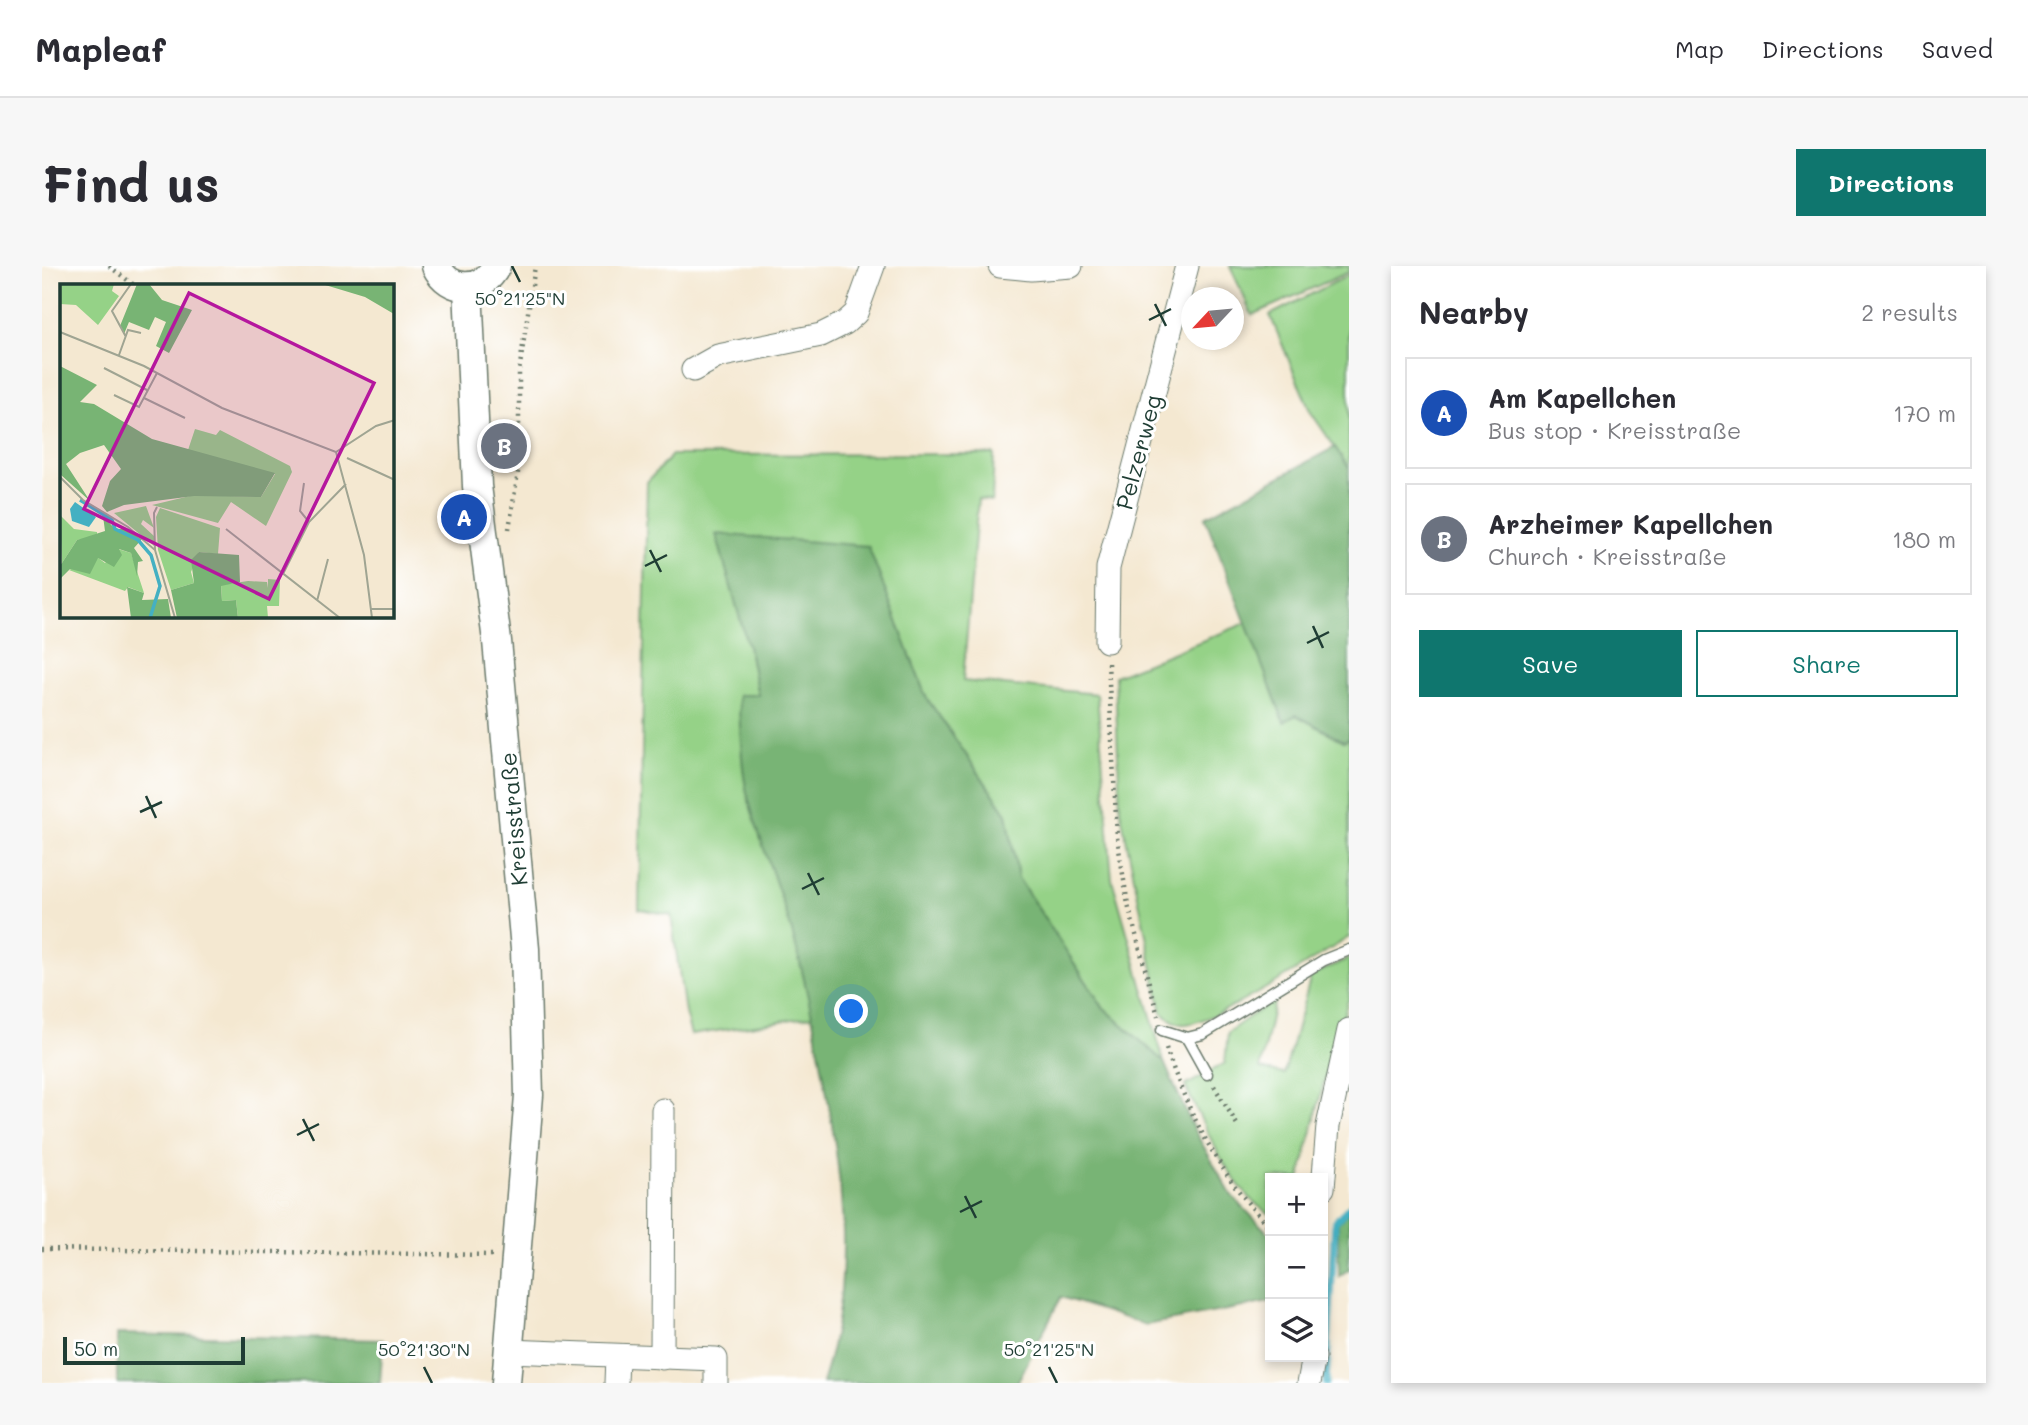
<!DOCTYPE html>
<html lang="en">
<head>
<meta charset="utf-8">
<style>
	:root { --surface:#fff; --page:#f7f7f7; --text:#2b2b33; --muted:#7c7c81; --line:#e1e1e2; --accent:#0f766e }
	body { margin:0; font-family:Mali,sans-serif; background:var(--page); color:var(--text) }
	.controls { position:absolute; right:21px; bottom:21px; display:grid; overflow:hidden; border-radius:0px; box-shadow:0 4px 10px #0003 }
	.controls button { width:63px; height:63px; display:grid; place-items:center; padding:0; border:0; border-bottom:2px solid var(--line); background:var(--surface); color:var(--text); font:35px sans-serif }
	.compass { position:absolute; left:1139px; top:21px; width:63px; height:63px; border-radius:50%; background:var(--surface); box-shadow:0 4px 10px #0003; rotate:244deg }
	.scale { position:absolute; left:21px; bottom:18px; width:182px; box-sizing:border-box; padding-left:7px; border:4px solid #1f3d34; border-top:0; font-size:19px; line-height:24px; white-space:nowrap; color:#1f3d34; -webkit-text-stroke:5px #fff; paint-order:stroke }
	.you { position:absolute; left:810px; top:746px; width:24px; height:24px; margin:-18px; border:5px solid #fff; border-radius:50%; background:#1a73e8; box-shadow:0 0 0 10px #1a73e833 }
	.badge { display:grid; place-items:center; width:46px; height:46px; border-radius:50%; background:var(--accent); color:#fff; font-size:23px; font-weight:700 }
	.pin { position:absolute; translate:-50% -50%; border:4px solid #fff; box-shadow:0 2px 7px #0006 }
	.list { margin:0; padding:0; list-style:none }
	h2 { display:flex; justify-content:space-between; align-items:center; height:91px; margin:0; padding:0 28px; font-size:30px }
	h2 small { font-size:23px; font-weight:400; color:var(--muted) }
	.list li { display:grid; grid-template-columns:46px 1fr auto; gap:21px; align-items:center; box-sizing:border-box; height:112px; margin:0 14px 14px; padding:0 14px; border:2px solid var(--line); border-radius:0px }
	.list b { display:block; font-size:26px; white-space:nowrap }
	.list p { margin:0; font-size:23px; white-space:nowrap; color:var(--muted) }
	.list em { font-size:23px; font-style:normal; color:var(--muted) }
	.actions { display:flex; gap:14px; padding:21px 28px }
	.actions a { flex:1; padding:16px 0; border:2px solid var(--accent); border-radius:0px; text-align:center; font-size:24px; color:var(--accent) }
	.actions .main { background:var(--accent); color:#fff }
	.icon { flex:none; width:38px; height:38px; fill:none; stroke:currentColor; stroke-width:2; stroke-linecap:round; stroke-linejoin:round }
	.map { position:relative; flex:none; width:1307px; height:1117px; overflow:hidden; border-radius:0px }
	header { display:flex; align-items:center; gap:42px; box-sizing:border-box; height:98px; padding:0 35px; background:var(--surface); border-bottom:2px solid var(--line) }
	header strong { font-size:33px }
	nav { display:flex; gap:38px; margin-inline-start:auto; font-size:24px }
	.intro { display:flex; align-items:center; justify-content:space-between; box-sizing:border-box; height:168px; padding:0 42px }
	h1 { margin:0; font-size:49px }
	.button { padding:18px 32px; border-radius:0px; background:var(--accent); color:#fff; font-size:24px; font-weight:700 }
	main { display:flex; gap:42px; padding:0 42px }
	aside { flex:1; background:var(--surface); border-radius:0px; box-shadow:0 4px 10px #0003 }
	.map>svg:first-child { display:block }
</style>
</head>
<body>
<header>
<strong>Mapleaf</strong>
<nav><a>Map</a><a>Directions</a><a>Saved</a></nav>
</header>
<div class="intro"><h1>Find us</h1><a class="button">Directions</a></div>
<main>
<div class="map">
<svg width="1307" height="1117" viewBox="0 0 1307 1117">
	<rect width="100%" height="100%" fill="#fff"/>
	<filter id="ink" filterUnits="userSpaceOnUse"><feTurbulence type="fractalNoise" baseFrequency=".0143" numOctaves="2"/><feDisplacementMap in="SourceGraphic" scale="14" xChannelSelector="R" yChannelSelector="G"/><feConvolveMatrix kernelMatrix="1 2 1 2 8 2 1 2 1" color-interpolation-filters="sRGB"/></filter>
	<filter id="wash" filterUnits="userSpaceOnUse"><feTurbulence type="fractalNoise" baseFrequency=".00686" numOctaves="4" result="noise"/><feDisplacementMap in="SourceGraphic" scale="28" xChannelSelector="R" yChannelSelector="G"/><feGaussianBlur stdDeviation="1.57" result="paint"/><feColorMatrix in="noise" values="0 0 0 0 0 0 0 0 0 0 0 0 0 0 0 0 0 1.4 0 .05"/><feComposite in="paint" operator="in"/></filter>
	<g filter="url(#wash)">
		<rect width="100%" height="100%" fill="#f4e8d1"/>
		<g fill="#95d287" stroke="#5a885e" stroke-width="2">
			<polygon points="1188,0 1307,0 1307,6 1210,49"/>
			<polygon points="1307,9 1307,202 1268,145 1228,49"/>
			<polygon points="952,188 950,235 936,233 921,415 1055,428 1070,613 1122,796 1061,741 976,612 965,548 884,431 826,280 708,388 716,430 696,429 771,750 649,769 643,747 629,649 597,643 605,216 630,189"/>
			<path d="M1204,357L1242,455L1254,449L1302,475L1307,472V671C1279,689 1167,762 1139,758C1132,757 1125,751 1120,747L1078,543L1073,410Z"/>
			<path d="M1307,692V731L1282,816L1258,912H1228V948C1189,926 1163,860 1143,820L1183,797L1186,766L1233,733L1218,803L1242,808L1269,710Z"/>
		</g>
		<g fill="#78b474" stroke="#4c7854" stroke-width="2">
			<polygon points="1293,181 1307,202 1307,472 1302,475 1254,449 1242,456 1163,251"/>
			<path d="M674,268L826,280L884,431L965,548L976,612L1061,741L1122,796L1151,862L1190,930L1228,969V1036L1104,1059L1019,1031L975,1117H780C813,1015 802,921 783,817C774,767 764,716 750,666C737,622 719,579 707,535C698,502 699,463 696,429H716L708,388Z"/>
			<polygon points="1307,945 1307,1003 1297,1010 1296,957"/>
			<polygon points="75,1068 341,1074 338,1117 75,1117"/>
		</g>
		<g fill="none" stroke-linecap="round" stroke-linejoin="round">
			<polyline stroke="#44b0c2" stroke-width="7" points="1284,1117 1293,956 1307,941"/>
		</g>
	</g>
	<g filter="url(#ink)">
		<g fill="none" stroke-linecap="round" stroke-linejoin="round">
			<defs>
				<g id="service">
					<polyline points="1120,764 1145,772 1161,768 1282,694 1307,684"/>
					<polyline points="1145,772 1165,808"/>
				</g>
				<g id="minor">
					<polyline points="958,0 989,3 1029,0"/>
					<polyline points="651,104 676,90 779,69 803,57 814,47 831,0"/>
					<polyline points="1065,375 1066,302 1145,0"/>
					<polyline points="1281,922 1286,860 1307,764"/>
					<polyline points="466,1085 674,1093 674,1117"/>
					<polyline points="620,1092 621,844"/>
					<polyline points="574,1117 575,1091"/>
					<polyline points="1267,1117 1272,1091"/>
				</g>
				<g id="tertiary">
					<path d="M394,0C407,27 441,27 454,0"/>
					<polyline points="426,21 435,220 455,375 483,683 487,829 464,1117"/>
				</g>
			</defs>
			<use href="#service" stroke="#6a796b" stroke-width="13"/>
			<use href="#minor" stroke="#6a796b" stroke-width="25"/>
			<use href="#tertiary" stroke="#6a796b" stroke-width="31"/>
			<g stroke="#6a796b" stroke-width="4.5" stroke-dasharray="2 5" stroke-linecap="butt">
				<polyline points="67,0 92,19"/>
				<polyline points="467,263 477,200 477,106 493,0"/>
				<polyline points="1066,397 1075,571 1086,639 1116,750"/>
				<path d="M1124,782C1146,848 1180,912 1228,962"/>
				<polyline points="1172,820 1196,860"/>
				<polyline points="0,983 451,989"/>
			</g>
			<use href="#service" stroke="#fff" stroke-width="10"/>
			<use href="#minor" stroke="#fff" stroke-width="23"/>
			<use href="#tertiary" stroke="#fff" stroke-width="28"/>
		</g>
	</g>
	<path fill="none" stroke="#1f3d34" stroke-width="2.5" d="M470,0L478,16M1113,38L1124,60M1107,54L1129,43M608,284L619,306M603,300L625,289M1271,360L1281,382M1265,377L1287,366M104,530L114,552M98,546L120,536M766,607L777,629M760,623L782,612M261,853L272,875M255,869L277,858M923,930L934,952M918,946L940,935M382,1101L390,1117M1007,1101L1015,1117"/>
	<g text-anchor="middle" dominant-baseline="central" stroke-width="6" stroke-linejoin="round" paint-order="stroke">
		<g font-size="23" fill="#1f3d34" stroke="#fff">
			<text transform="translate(1096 186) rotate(-75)">Pelzerweg</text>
			<text transform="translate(471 553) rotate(-95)">Kreisstraße</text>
		</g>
	</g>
	<g transform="translate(18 18)">
		<rect width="334" height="334" fill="#f4e8d1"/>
		<path d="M0,0H54L52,7L59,12L38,41L16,21L0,20ZM135,145L156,151L160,146L230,182L232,188L206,242L171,218L158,239L92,221L134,211L201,213L215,190L128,166ZM86,222L94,244L83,236L81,240L94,252V262L54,229ZM100,224L160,244L158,270L139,268L131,288L134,299L111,306L98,266L96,233ZM0,231L14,245L37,248V253L17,256L2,279ZM58,265L71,269L84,309L68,303L65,307L9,286L37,273L45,279ZM208,295L220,296L219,322H207L208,334H178L176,316L162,317L161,301L188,297L207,298L208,304Z" fill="#95d287"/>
		<path d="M77,0H89L102,16L132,26L109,69L96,62L106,38L95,33L89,46L69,38L64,50L60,42ZM262,0H334V30L305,13ZM0,82L37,101L20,118L34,120L92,155L215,189L201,213L134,212L64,221L47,228L42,222L50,197L61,185L44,161L20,169L6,180L30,217L1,191ZM43,232L55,245H64L82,255L74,264L83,277L78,278L77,292L71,269L59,265L62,271L54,283L38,274L30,290L10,285L0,295V282L17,256L45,247ZM139,268L179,271L180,298L161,302L162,317L176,316L178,334H117L111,306L134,299L131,276ZM67,303L84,309L82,316L108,315L111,334H71Z" fill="#78b474"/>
		<path d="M15,218L36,233L29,243L12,237L10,225Z" fill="#44b0c2"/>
		<path fill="none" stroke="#44b0c2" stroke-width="3.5" d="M20,216L52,236L55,245L78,256L91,271L100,302L90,334"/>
		<path fill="none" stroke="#9fa492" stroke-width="2" d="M0,48L84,82L162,124L276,168L304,271L312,334M66,53L52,27L71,0M59,71L68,46L81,49M44,84L87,106M54,111L79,123L97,89M84,114L125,134M276,168L316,142L335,136M287,174L335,196M0,193L23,216L68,243L95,266L115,334M244,199L240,227L249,238M166,245L280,334M95,266L94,229L97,223M223,290L249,238L286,200M257,317L268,275M311,325H335"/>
		<path fill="#b5179e" fill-opacity="0.15" stroke="#b5179e" stroke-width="3.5" d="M129,9L314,99L209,315L24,225Z"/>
		<rect width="334" height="334" fill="none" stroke="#1f3d34" stroke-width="3.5"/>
	</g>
	<g font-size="18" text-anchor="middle" fill="#1f3d34" stroke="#fff" stroke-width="6" stroke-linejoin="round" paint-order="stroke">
		<text x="478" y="39">50°21'25"N</text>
		<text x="382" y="1090">50°21'30"N</text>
		<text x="1007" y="1090">50°21'25"N</text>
	</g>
</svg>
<div class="controls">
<button>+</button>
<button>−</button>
<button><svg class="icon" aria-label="layers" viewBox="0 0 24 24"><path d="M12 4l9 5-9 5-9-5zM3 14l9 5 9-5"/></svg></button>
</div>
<svg class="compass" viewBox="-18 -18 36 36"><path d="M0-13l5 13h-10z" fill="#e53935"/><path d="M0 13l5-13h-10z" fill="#7c7c81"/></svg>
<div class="scale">50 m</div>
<div class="you"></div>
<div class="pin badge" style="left:422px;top:251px;background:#1a4fb4">A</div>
<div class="pin badge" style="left:462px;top:180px;background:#6b7280">B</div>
</div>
<aside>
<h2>Nearby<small>2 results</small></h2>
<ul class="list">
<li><span class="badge" style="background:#1a4fb4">A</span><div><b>Am Kapellchen</b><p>Bus stop · Kreisstraße</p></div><em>170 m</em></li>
<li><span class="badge" style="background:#6b7280">B</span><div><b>Arzheimer Kapellchen</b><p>Church · Kreisstraße</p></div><em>180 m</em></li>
</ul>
<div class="actions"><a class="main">Save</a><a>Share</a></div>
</aside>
</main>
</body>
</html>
